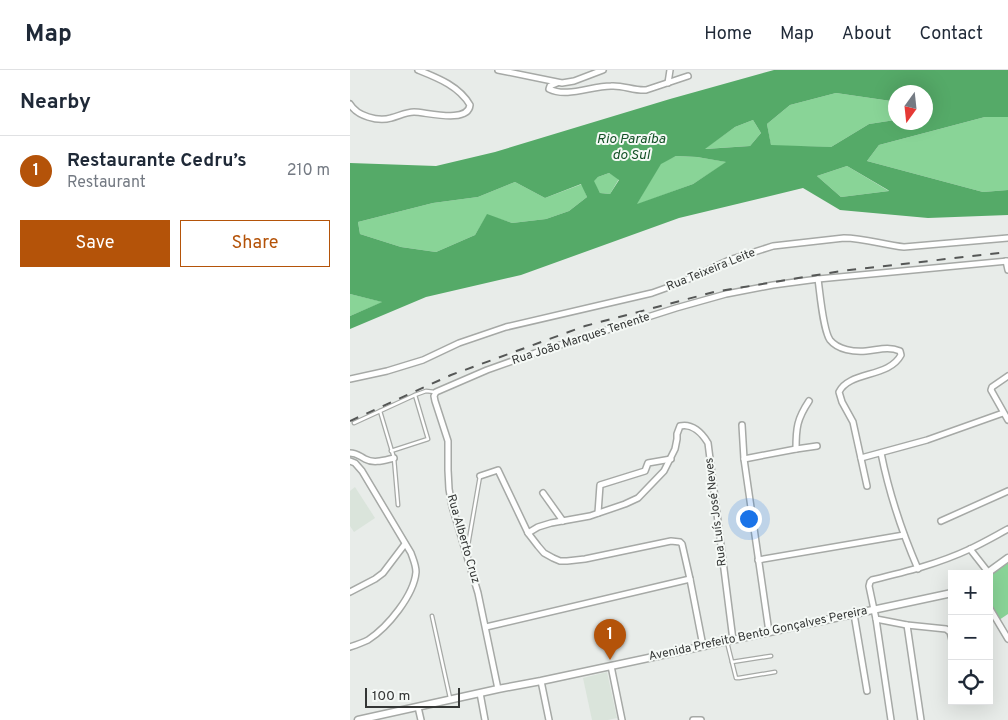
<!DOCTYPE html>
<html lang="en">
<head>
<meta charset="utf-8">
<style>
	:root { --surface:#fff; --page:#f6f6f7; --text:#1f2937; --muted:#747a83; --line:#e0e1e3; --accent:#b45309 }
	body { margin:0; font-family:Overpass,sans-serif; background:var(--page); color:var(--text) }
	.controls { position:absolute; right:15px; bottom:15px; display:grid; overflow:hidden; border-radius:0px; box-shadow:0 5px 20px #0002 }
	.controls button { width:45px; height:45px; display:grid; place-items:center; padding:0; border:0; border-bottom:1px solid var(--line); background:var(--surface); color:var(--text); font:25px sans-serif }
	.compass { position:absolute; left:538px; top:15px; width:45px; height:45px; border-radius:50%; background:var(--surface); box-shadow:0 5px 20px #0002; rotate:195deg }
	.scale { position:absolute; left:15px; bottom:12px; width:95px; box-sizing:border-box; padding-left:5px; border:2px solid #343635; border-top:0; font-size:14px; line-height:18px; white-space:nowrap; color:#343635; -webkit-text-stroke:4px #f5f9f6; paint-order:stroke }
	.you { position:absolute; left:398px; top:448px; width:18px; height:18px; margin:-12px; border:4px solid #fff; border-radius:50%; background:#1a73e8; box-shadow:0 0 0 8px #1a73e833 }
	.badge { display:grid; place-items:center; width:32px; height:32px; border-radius:50%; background:var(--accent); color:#fff; font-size:16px; font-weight:700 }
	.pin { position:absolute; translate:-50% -41px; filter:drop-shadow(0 1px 2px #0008) }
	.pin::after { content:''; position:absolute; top:26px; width:18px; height:15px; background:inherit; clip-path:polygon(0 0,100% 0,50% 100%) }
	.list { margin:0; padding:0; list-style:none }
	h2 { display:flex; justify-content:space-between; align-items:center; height:65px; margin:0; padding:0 20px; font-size:21px }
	h2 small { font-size:16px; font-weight:400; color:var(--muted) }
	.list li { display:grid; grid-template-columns:32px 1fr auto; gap:15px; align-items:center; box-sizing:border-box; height:70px; padding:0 20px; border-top:1px solid var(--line) }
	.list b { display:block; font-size:19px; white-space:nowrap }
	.list p { margin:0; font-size:16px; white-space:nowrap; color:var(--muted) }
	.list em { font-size:16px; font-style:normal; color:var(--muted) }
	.actions { display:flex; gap:10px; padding:15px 20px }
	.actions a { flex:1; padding:11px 0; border:1px solid var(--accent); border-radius:0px; text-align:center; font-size:18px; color:var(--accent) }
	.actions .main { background:var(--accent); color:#fff }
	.icon { flex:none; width:28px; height:28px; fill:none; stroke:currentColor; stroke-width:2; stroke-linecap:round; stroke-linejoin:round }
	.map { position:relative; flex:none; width:658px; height:650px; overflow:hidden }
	header { display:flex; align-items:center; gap:30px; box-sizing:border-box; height:70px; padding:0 25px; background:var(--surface); border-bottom:1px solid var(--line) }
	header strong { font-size:24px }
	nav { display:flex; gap:28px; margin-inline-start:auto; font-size:18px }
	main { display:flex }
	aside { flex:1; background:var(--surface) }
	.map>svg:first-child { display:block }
</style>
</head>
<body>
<header>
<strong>Map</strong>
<nav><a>Home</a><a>Map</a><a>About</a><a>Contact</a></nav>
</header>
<main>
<aside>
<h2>Nearby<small></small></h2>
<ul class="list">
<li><span class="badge">1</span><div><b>Restaurante Cedru’s</b><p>Restaurant</p></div><em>210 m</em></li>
</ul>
<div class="actions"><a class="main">Save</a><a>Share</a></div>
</aside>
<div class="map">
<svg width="658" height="650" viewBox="0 0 658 650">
	<rect width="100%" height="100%" fill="#e8ece9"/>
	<g fill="#dae4db">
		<polygon points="5,417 25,448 4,462 0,456 0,421"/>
		<polygon points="257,602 267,648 258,650 242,650 233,608"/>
	</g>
	<g fill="#89d497">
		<polygon points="486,23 541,31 545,30 545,50 519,54 481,77 421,76 417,54 440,35"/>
		<polygon points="635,47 658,47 658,120 633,122 517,91 529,75"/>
		<polygon points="403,50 411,63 400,76 354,79 385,57"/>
		<polygon points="326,86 347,87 377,92 343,114 286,135 311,93"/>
		<polygon points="497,96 539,121 491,127 467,106"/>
		<polygon points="259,103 269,109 260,124 250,123 243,111 248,107"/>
		<polygon points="165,112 195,128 232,114 237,127 219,141 196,149 162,153 137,145 125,165 86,182 51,177 10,164 8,152 83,133 128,127"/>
		<polygon points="0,224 33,232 0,246"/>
		<polygon points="658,487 658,544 649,550 639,533 639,504"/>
	</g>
	<path fill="#55aa68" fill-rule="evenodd" d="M424,0H658V47H635L529,75L517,91L633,122L658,120V145L578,148L490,140L453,118L329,148L171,205L76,227L0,259V246L32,232L0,224V93L86,96L145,82L320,29ZM546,22H576V31L580,34L576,43V52H546L545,50L519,54L481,77L421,75L417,54L440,35L486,23L541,31L545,30ZM403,50L411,63L400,76L355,79L385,57ZM326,86L347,87L376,92L343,114L287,134L311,94ZM497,96L538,120L539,121L491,127L467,106ZM259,103L269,110L260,124L250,123L244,111L248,107ZM165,112L195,128L231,114L237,127L219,141L196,149L162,153L137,144L125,165L86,182L51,177L10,164L8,152L83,133L128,127Z"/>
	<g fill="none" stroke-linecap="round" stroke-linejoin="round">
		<defs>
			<g id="service">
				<polyline points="30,341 44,388 48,435"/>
				<polyline points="4,353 65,325 76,321 85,322"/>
				<polyline points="41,381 78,369 65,325"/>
				<polyline points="117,481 130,406"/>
				<polyline points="82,546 100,628"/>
				<polyline points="377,572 386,608 389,608 425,602"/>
				<polyline points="382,592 421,586"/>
			</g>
			<g id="minor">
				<polyline points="148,0 212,13 224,11 253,0"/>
				<path d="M207,13L200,16L199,19C217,28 241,16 261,16C273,15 284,21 296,20L338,6"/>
				<polyline points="318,13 320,0"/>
				<path d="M0,34C7,46 28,52 41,48C49,46 56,42 64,42C76,42 118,54 120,35C109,16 88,8 68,0"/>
				<polyline points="656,191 658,200"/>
				<path d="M468,209C470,223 473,260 480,270C488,280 504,282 516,281C528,280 538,276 550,281L551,285C539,308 499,301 489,322L492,332L503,352L517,416"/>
				<polyline points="658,306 642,317 641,320 658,350"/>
				<path d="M0,309L37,301L73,290L109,273L156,257L302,223L330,213L379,190L423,176L494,168C514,168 534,175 554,177L658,168"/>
				<polyline points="392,355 394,389 419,562"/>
				<path d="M446,379C446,358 447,349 459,331"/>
				<path d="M0,383C7,383 9,386 15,389C24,394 35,390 44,388"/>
				<path d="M531,383C539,423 552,462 568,499"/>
				<polyline points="511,388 577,370 653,343"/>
				<polyline points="394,389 446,379 467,376"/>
				<path d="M0,391L5,393L12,401L61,483C63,489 66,495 66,502C64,525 38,557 18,570C12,573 6,575 0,577"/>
				<polyline points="130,406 148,400 178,463 188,476 194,483 203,488 210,491 217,491 235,489 321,471 330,472 332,474 340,509 353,576"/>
				<polyline points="193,423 213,451"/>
				<polyline points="248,443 250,415 295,401 298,393 321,389"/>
				<polyline points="591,451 658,421"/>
				<path d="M178,463L188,457L201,453L240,446L275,434L288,428L314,401L325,379L327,369V364L330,356C342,353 352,363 358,373L383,570"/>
				<polyline points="620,479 638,502"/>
				<polyline points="408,490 554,465"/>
				<polyline points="0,522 25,509 33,503 55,474"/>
				<polyline points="639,537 658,569"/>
				<polyline points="504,544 517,621"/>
				<polyline points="526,549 541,650"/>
				<polyline points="557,555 571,650"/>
				<polyline points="136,557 340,509"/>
				<path d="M602,570L600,562L596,559L557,555L526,549L519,516L520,512L522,510C555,502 588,494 620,479C633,473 645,466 658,459"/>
				<polyline points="261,596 272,650"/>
				<polyline points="191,611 199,650"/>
				<polyline points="148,619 128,523 102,436 99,419 98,400 98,371 85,331 84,326 86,322 137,300 185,283 326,238 376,224 423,215 468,209 658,191"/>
				<polyline points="130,623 135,650"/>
				<polyline points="68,637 71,650"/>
				<polyline points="343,650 351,650"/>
			</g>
			<g id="tertiary">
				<polyline points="636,504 658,488"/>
				<polyline points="8,650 148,619 191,611 602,523"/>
			</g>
		</defs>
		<use href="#service" stroke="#a6a9a6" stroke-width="5"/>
		<use href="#minor" stroke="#a6a9a6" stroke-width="8"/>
		<use href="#tertiary" stroke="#a6a9a6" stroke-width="9"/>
		<use href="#service" stroke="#fff" stroke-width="2.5"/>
		<use href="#minor" stroke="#fff" stroke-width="5"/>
		<use href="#tertiary" stroke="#fff" stroke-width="6"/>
		<polyline stroke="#555756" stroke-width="2" stroke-dasharray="9 9" stroke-linecap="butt" points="0,351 101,305 235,256 364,222 491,201 658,182"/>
	</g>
	<g text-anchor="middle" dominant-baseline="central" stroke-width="4" stroke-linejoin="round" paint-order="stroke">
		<g font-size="12" fill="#343635" stroke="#f5f9f6">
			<text transform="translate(361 200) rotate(-22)">Rua Teixeira Leite</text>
			<text transform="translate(231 269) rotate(-18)">Rua João Marques Tenente</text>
			<text transform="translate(366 442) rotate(-97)">Rua Luís José Neves</text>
			<text transform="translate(113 469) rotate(74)">Rua Alberto Cruz</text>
			<text transform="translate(408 564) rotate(-12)">Avenida Prefeito Bento Gonçalves Pereira</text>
		</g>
		<g font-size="14" font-style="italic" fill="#135126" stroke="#f5f9f6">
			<text x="281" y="69">Rio Paraíba<tspan x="281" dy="16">do Sul</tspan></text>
		</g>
	</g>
</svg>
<div class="controls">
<button>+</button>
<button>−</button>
<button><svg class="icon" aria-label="locate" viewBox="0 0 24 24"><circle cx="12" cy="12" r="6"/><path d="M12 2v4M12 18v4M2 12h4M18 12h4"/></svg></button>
</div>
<svg class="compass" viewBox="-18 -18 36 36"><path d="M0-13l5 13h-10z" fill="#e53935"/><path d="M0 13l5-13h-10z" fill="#747a83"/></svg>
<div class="scale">100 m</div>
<div class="you"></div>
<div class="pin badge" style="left:260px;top:590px">1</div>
</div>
</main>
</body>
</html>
